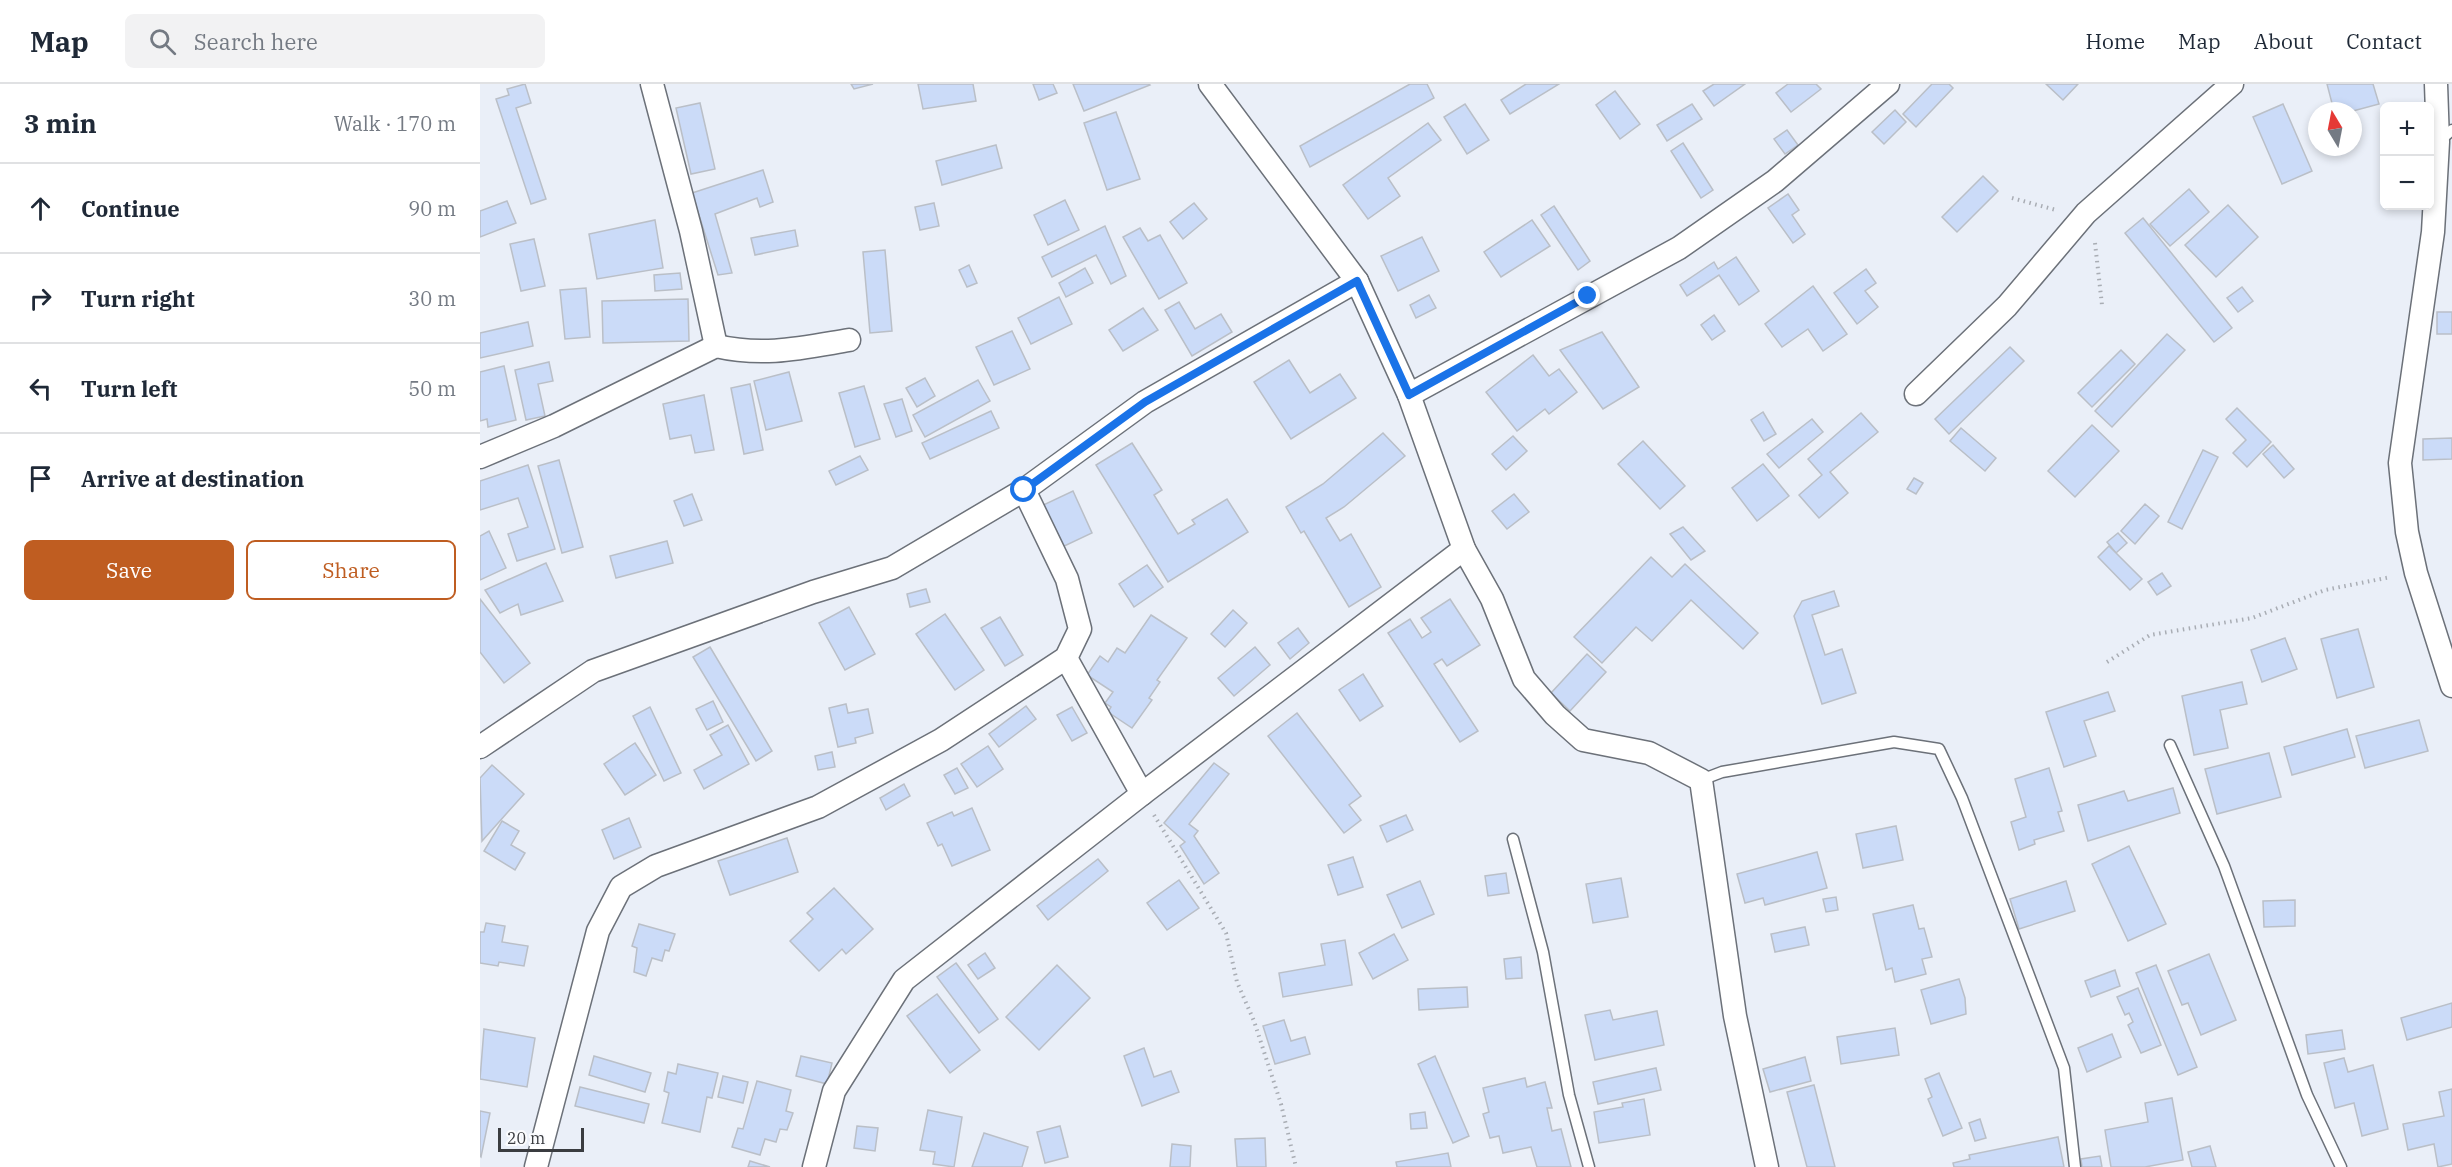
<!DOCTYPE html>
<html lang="en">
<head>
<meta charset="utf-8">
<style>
	:root { --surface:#fff; --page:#f2f2f3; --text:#1f2937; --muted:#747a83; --line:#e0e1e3; --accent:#bf5d21 }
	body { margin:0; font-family:"IBM Plex Serif",serif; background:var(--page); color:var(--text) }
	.controls { position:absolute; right:18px; top:18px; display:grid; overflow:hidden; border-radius:9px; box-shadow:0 3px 9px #0003 }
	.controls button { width:54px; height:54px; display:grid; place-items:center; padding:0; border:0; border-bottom:2px solid var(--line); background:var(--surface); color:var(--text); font:30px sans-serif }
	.compass { position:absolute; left:1828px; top:18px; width:54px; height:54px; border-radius:50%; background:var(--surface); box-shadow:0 3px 9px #0003; rotate:350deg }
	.scale { position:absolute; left:18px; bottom:15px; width:86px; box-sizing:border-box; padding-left:6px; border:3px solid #3a3c40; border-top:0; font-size:16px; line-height:21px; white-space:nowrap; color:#3a3c40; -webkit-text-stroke:4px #fbfcfe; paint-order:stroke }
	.stop { position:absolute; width:18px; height:18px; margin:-14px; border:4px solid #1a73e8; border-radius:50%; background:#fff }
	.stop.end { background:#1a73e8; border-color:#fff; box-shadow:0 2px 6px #0008 }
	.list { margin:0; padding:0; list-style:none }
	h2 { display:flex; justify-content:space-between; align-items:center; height:78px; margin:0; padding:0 24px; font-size:26px }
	h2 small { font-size:20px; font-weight:400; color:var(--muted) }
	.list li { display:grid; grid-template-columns:39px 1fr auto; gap:18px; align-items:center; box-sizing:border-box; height:90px; padding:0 24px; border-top:2px solid var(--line) }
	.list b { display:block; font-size:22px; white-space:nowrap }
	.list em { font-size:20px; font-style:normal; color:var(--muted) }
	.actions { display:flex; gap:12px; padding:18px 24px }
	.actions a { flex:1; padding:14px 0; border:2px solid var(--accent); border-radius:9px; text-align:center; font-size:21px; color:var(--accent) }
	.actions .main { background:var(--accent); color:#fff }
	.icon { flex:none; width:33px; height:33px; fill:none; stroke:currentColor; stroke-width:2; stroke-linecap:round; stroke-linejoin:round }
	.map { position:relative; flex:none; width:1972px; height:1083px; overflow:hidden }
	header { display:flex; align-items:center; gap:36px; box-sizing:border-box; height:84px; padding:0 30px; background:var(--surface); border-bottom:2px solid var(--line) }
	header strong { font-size:28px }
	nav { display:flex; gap:33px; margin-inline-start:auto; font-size:21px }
	.search { width:420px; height:54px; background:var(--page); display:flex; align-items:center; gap:15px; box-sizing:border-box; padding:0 21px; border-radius:9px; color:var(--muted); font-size:22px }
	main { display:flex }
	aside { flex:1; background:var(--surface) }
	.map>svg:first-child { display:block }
</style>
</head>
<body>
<header>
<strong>Map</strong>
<div class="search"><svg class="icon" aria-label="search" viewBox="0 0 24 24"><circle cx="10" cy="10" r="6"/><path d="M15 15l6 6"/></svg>Search here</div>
<nav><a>Home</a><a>Map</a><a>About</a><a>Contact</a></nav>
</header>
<main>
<aside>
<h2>3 min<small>Walk · 170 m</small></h2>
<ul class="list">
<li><svg class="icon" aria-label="ahead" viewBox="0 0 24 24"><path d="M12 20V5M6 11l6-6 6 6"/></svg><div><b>Continue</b></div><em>90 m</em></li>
<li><svg class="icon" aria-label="right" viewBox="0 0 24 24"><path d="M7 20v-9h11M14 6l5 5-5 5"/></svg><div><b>Turn right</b></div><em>30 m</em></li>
<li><svg class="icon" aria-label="left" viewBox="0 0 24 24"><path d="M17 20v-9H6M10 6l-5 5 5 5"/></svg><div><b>Turn left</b></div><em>50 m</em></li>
<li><svg class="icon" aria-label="arrive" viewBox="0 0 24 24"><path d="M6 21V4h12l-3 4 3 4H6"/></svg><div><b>Arrive at destination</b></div></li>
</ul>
<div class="actions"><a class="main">Save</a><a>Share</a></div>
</aside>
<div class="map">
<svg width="1972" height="1083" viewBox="0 0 1972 1083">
	<rect width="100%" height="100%" fill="#eaeff8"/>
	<g fill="#cbdbf8" stroke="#babfc7" stroke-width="1.5">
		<polygon points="45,0 51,19 36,24 66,115 51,120 16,15 29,11 27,5"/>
		<polygon points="371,0 393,0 374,5"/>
		<polygon points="438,0 493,0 496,17 443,25"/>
		<polygon points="553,0 573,0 577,9 559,16"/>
		<polygon points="593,0 669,0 670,1 604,27"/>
		<polygon points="930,0 947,0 954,14 830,83 820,62"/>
		<polygon points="1046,0 1079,0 1030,30 1021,16"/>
		<polygon points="1234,0 1265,0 1234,22 1223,7"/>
		<polygon points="1308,0 1336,0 1341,5 1311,28 1296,9"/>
		<polygon points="1452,0 1469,0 1473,4 1436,43 1423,30"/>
		<polygon points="1566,0 1598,0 1583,16"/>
		<polygon points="1847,0 1893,0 1899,20 1873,27 1854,27"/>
		<polygon points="1135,7 1160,40 1140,55 1116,21"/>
		<polygon points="220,19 235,85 211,90 196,24"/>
		<polygon points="985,20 1009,56 987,70 964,33"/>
		<polygon points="1212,20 1222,35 1187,57 1177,41"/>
		<polygon points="1803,20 1832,87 1802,100 1773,33"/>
		<polygon points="1415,26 1426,38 1404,60 1392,48"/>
		<polygon points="636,28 660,95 627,106 604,39"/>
		<polygon points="948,39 961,56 908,94 920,112 888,135 863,101"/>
		<polygon points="1307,46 1318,61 1305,70 1294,55"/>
		<polygon points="1203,59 1233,106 1221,114 1191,67"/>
		<polygon points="516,61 522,84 462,101 456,77"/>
		<polygon points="283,86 293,118 280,123 277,114 235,130 252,189 238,191 212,109"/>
		<polygon points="1503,92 1518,107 1477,148 1462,133"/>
		<polygon points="1709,105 1729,128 1690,162 1670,140"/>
		<polygon points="1308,110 1319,126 1312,131 1325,150 1313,159 1288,124"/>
		<polygon points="585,116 599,146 568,161 554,131"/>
		<polygon points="27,117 36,139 0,153 0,127"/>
		<polygon points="454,119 459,142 440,146 435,123"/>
		<polygon points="714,119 727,135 703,155 690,138"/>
		<polygon points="1748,121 1778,153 1736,193 1705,161"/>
		<polygon points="1074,122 1110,177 1098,186 1061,131"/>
		<polygon points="1663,134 1752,244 1734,258 1645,149"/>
		<polygon points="175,136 183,184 117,195 109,150"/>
		<polygon points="1052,136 1070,162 1021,193 1004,168"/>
		<polygon points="625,142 646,192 631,200 616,171 572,193 562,173"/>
		<polygon points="660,144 668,157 680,151 707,199 679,215 643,153"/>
		<polygon points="315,146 318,162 275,171 271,154"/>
		<polygon points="942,153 959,187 918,207 901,172"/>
		<polygon points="54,155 65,202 41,207 30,160"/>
		<polygon points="405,166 412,247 390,249 383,168"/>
		<polygon points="1256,173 1279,207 1259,221 1239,191 1207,212 1200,201 1234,178 1238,185"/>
		<polygon points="489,181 497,199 487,203 479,186"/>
		<polygon points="605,184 613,199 586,213 579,199"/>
		<polygon points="1386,185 1396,199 1385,207 1398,223 1377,240 1354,209"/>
		<polygon points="200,189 202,205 175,207 174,191"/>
		<polygon points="1333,202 1367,250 1343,267 1328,245 1302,263 1285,240"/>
		<polygon points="1762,203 1773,217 1758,228 1747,214"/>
		<polygon points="106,204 110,253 85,255 80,206"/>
		<polygon points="949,211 956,224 936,234 930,221"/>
		<polygon points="579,213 592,240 551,260 538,234"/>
		<polygon points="208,215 209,257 123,259 122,217"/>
		<polygon points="699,218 715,245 741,230 752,248 712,272 685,226"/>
		<polygon points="663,224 678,246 643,267 629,246"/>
		<rect x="1957" y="228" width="15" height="22"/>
		<polygon points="1234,231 1245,247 1232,256 1221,241"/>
		<polygon points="48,238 53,262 0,274 0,249"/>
		<polygon points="532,247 550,285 514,301 496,263"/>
		<polygon points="1122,248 1159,303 1123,325 1080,266"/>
		<polygon points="1687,250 1705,266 1632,343 1615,327"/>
		<polygon points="1530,263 1544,277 1469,350 1455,335"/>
		<polygon points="1641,266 1655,280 1612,323 1598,309"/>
		<polygon points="1053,271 1069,292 1079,285 1097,308 1069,330 1065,325 1037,347 1006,308"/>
		<polygon points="809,276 830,309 860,290 876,314 811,355 774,298"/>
		<polygon points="69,278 73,297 58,300 65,332 46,336 35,286"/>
		<polygon points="24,282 36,336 8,343 7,335 0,337 0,288"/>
		<polygon points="309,288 322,337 286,346 274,297"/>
		<polygon points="445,294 455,312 437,323 426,304"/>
		<polygon points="498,296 510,317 445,353 433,331"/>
		<polygon points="270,300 283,366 264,370 251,304"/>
		<polygon points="384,302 400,355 375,363 359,309"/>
		<polygon points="224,311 234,366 215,369 211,351 190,355 183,320"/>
		<polygon points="422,315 432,347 416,353 404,320"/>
		<polygon points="1757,324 1791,358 1767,383 1753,369 1766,356 1746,335"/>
		<polygon points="511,327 519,344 450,375 442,359"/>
		<polygon points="1283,328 1296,350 1284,357 1271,336"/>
		<polygon points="1381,329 1398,348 1350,388 1368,409 1339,434 1319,411 1342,391 1328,375"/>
		<polygon points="1332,335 1343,348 1299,384 1287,370"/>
		<polygon points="1612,341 1639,367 1595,413 1568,387"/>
		<polygon points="1481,344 1516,374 1505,387 1470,357"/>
		<polygon points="903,349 925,372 864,423 846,434 860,457 871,450 901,503 869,523 824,447 821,449 806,423 843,400"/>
		<polygon points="1033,352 1047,367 1026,386 1012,370"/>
		<polygon points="1972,354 1972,375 1943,376 1943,355"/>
		<polygon points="1163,357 1205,402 1180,425 1138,380"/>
		<polygon points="652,359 682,406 674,411 698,450 715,440 712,436 747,415 768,448 688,498 616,381"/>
		<polygon points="1793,361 1814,385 1804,394 1783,370"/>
		<polygon points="1723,366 1738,373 1702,445 1688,438"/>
		<polygon points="380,372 388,386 356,401 349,387"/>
		<polygon points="79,376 103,463 82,469 58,382"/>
		<polygon points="1283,380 1309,412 1277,437 1252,404"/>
		<polygon points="48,381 75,465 37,477 28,450 48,443 38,414 0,426 0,397"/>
		<polygon points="1434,394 1443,399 1436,410 1427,405"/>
		<polygon points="593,407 612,449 578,465 559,423"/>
		<polygon points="212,410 222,436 204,442 194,417"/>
		<polygon points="1034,410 1049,428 1027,445 1012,427"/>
		<polygon points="1665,420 1679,432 1655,460 1641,447"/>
		<polygon points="1203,443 1225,467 1211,476 1190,450"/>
		<polygon points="9,447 26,484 0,496 0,452"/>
		<polygon points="1638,449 1647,459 1636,469 1627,458"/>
		<polygon points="187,457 193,479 136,494 130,472"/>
		<polygon points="1629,462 1662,495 1650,506 1618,473"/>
		<polygon points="1171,473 1192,493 1205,480 1278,549 1263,565 1211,516 1172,557 1156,543 1122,579 1094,553"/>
		<polygon points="66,479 83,517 41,531 38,520 20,529 5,506"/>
		<polygon points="667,481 683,503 654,523 639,500"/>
		<polygon points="1682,489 1691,502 1677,511 1668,498"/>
		<polygon points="446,505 450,518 430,523 427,510"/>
		<polygon points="1354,507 1359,522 1332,531 1345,571 1362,565 1376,609 1342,620 1314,532 1322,517"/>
		<polygon points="0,515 50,579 24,599 0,568"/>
		<polygon points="970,515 1000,561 967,582 962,575 954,580 998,647 980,658 908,549 930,535 942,554 951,548 941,534"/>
		<polygon points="369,523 395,570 365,586 339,539"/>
		<polygon points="753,526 767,539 745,563 731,550"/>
		<polygon points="465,530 504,586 475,606 436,550"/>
		<polygon points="671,531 707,554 677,596 680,598 669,614 672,616 652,644 628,628 631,623 625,619 633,608 607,591 620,572 628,578 637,564 645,569"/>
		<polygon points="520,533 543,571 525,582 501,544"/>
		<polygon points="818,544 829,559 810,575 798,559"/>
		<polygon points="1878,545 1894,603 1857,614 1841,555"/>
		<polygon points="1805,554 1817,585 1782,598 1771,566"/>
		<polygon points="230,563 292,667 276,677 213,573"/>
		<polygon points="775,563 790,581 754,612 738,594"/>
		<polygon points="1107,570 1126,588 1090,627 1071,609"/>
		<polygon points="883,590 903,622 880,637 859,606"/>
		<polygon points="1762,598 1767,620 1740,626 1748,664 1714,671 1702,612"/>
		<polygon points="1628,608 1635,627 1604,637 1616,672 1584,683 1566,628"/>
		<polygon points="233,617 243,638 227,646 216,625"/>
		<polygon points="366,620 368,629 388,625 393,649 375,654 376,659 358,663 349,624"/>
		<polygon points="546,622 556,635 519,663 509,650"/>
		<polygon points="170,623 201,689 184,697 153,632"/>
		<polygon points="592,623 607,649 592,657 577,631"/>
		<polygon points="817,629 881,712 869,721 881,736 864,749 788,652"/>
		<polygon points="1939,636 1948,667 1885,684 1876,652"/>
		<polygon points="248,641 269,680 224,705 214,686 242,671 230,651"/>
		<polygon points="1867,645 1875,673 1812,691 1804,663"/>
		<polygon points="155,659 176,691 145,711 124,680"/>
		<polygon points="508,662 523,685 497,703 481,680"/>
		<polygon points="352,668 355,683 338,686 335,672"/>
		<polygon points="1789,669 1801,713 1737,730 1725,685"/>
		<polygon points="734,679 749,690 709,740 718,747 714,752 739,789 724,800 700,762 705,758 684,739"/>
		<polygon points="12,681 44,710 2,757 0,694"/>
		<polygon points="477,684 488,704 475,710 464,691"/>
		<polygon points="1569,684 1582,727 1578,728 1584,747 1554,756 1555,760 1539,766 1531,738 1546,733 1535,695"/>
		<polygon points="424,700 430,712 406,726 400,714"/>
		<polygon points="1693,704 1700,729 1608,757 1598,721 1644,707 1648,717"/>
		<polygon points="492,724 510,766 472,782 462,760 458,762 447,739 472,728 474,732"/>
		<polygon points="926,731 933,746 907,758 900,742"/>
		<polygon points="149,734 161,763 134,775 122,746"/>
		<polygon points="22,737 39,747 31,761 45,769 35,786 4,767"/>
		<polygon points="1416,742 1423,776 1383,784 1376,750"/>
		<polygon points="307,754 318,788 250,811 238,777"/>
		<polygon points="1649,762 1686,840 1648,857 1612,780"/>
		<polygon points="1337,768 1347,804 1285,821 1283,814 1265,819 1257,790"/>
		<polygon points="873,773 883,803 858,811 848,781"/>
		<polygon points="618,775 628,787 568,836 557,822"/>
		<polygon points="1026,789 1029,809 1008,812 1005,792"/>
		<polygon points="1141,794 1148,833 1113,839 1106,800"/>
		<polygon points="699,796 719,824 687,846 667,819"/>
		<polygon points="940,797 954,830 922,844 907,811"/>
		<polygon points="1586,797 1595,827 1539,845 1530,815"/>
		<polygon points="354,804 393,845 366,870 362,865 339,887 310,857 333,835 327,829"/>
		<polygon points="1356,813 1358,826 1346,828 1343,815"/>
		<polygon points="1815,816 1815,842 1784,843 1783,817"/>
		<polygon points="1433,821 1439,845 1444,844 1452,873 1442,875 1446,890 1415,898 1412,884 1406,886 1393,830"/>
		<polygon points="6,839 25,842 22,858 48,862 44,882 19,878 18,882 0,879 0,848 4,848"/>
		<polygon points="159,840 195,850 189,867 185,866 182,877 172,874 166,892 154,888 157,864 152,862"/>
		<polygon points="1325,843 1329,861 1295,868 1291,850"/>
		<polygon points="914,850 928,876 893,895 879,869"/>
		<polygon points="865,856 872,901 803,913 799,889 845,881 841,860"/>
		<polygon points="505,869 515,884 498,895 488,881"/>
		<polygon points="1729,870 1756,936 1721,951 1708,919 1702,921 1688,887"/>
		<polygon points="1041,873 1042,894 1026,895 1024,875"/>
		<polygon points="476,879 518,935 499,949 457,893"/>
		<polygon points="577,881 610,914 559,966 526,933"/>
		<polygon points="1676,881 1717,983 1698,991 1656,889"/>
		<polygon points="1635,886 1640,902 1611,913 1605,897"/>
		<polygon points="1479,895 1485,914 1486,930 1451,940 1441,906"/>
		<polygon points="987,903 988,923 939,926 938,905"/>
		<polygon points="1658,904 1681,961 1661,969 1648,941 1653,938 1649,929 1645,931 1637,913"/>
		<polygon points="457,910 500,966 470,989 427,932"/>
		<polygon points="1972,919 1972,943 1927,956 1921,934"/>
		<polygon points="1130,926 1133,936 1177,927 1184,961 1115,976 1105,931"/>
		<polygon points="804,936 811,957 825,953 830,970 795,980 783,942"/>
		<polygon points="1415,944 1419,971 1361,980 1357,953"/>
		<polygon points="4,945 55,954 47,1003 0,995"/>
		<polygon points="1862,946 1865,965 1828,970 1826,951"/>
		<polygon points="1632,950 1641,973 1607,988 1598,964"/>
		<polygon points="664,964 674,993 691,987 699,1008 662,1022 644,972"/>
		<polygon points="114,972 171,989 165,1008 109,991"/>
		<polygon points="321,972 352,979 347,1000 316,992"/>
		<polygon points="955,972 989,1052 973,1059 938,980"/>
		<polygon points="1325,973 1331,997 1290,1008 1283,985"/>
		<polygon points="1864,974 1868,988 1893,981 1908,1045 1882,1052 1874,1019 1855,1024 1844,979"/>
		<polygon points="198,980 238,989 232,1014 227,1013 220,1048 182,1039 189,1009 184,1007 188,988 196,990"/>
		<polygon points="1176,984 1181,1006 1118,1020 1113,998"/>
		<polygon points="1459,989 1482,1044 1463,1052 1448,1015 1452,1013 1445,995"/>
		<polygon points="243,992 268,998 263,1019 238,1013"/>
		<polygon points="1045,994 1047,1003 1065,998 1072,1024 1067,1024 1072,1047 1081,1045 1091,1083 1057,1083 1051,1063 1023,1069 1019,1052 1010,1054 1003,1030 1009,1028 1003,1004"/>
		<polygon points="277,997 311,1006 306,1027 313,1029 307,1046 300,1045 296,1058 285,1055 280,1071 252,1063 258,1044 263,1045"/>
		<polygon points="1334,1001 1355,1083 1327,1083 1307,1008"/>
		<polygon points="100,1003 169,1020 164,1039 95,1022"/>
		<polygon points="1972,1005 1972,1080 1958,1083 1954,1060 1928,1066 1923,1040 1964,1032 1959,1008"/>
		<polygon points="1692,1014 1703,1076 1665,1083 1631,1083 1625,1046 1668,1038 1665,1019"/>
		<polygon points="1164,1015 1170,1051 1119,1059 1114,1028 1143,1023 1142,1019"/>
		<polygon points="448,1026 482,1033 474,1083 453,1080 455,1068 440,1066"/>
		<polygon points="0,1027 10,1029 1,1073 0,1072"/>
		<polygon points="945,1028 947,1044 931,1045 930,1030"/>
		<polygon points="1500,1035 1506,1054 1495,1057 1489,1039"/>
		<polygon points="377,1042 398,1044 395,1067 374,1064"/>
		<polygon points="580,1042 588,1073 565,1079 557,1048"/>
		<polygon points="504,1049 548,1063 542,1083 492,1083"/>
		<polygon points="1578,1053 1584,1083 1474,1083 1473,1079 1490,1075 1489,1071"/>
		<polygon points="785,1054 786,1083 757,1083 755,1055"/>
		<polygon points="692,1060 711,1062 710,1083 690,1083"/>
		<polygon points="1730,1062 1736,1083 1712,1083 1708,1068"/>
		<polygon points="968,1069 971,1083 917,1083 916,1078"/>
		<polygon points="1620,1072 1622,1083 1602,1083 1601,1075"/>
		<polygon points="270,1077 290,1083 268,1083"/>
	</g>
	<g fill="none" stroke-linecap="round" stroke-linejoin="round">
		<defs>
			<g id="service">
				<polyline points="1958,58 1972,46"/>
				<polyline points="1690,661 1744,782 1827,1011 1861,1083"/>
				<polyline points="1221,696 1242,688 1414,658 1459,665 1482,714 1584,984 1595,1083"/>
				<polyline points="1033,755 1063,868 1089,1011 1109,1083"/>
			</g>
			<g id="minor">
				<polyline points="172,0 211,147 236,262"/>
				<polyline points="730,0 877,197 929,311 984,465 1012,515 1044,595 1075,631 1103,656 1169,669 1221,696 1255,932 1287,1083"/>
				<polyline points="1956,0 1958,58 1953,148 1920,379 1927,448 1936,489 1972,602"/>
				<polyline points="1436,310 1527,222 1606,129 1752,0"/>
				<polyline points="929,311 1199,164 1295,97 1408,0"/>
				<path d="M0,373L74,342L236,262C284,273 321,264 369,256"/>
				<polyline points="586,574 662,710"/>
				<polyline points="0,663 113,587 333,508 412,484 544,406 665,318 877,197"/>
				<polyline points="56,1083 118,847 141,803 176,782 338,723 461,656 586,574 600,545 587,495 544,406"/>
				<polyline points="334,1083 354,1007 424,896 662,710 984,465"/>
			</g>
		</defs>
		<use href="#service" stroke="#6c7179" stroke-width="13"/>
		<use href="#minor" stroke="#6c7179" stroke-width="25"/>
		<g stroke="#a9adb4" stroke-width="4" stroke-dasharray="1.5 4.5" stroke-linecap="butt">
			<polyline points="1532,114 1576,126"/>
			<polyline points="1615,159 1622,221"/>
			<polyline points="1627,578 1670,551 1772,534 1845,506 1911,493"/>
			<polyline points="674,731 746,849 757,898 774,937 801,1020 816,1083"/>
		</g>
		<use href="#service" stroke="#fff" stroke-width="10"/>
		<use href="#minor" stroke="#fff" stroke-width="22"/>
	</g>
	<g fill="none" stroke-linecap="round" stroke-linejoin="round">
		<polyline stroke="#1a73e8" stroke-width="8" points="544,406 665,318 877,197 929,311 1108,212"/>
	</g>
</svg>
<div class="controls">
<button>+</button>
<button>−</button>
</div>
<svg class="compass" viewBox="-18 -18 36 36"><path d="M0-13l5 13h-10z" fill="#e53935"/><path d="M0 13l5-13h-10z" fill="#747a83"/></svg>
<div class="scale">20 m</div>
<div class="stop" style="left:544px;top:406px"></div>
<div class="stop end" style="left:1108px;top:212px"></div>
</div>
</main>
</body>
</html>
